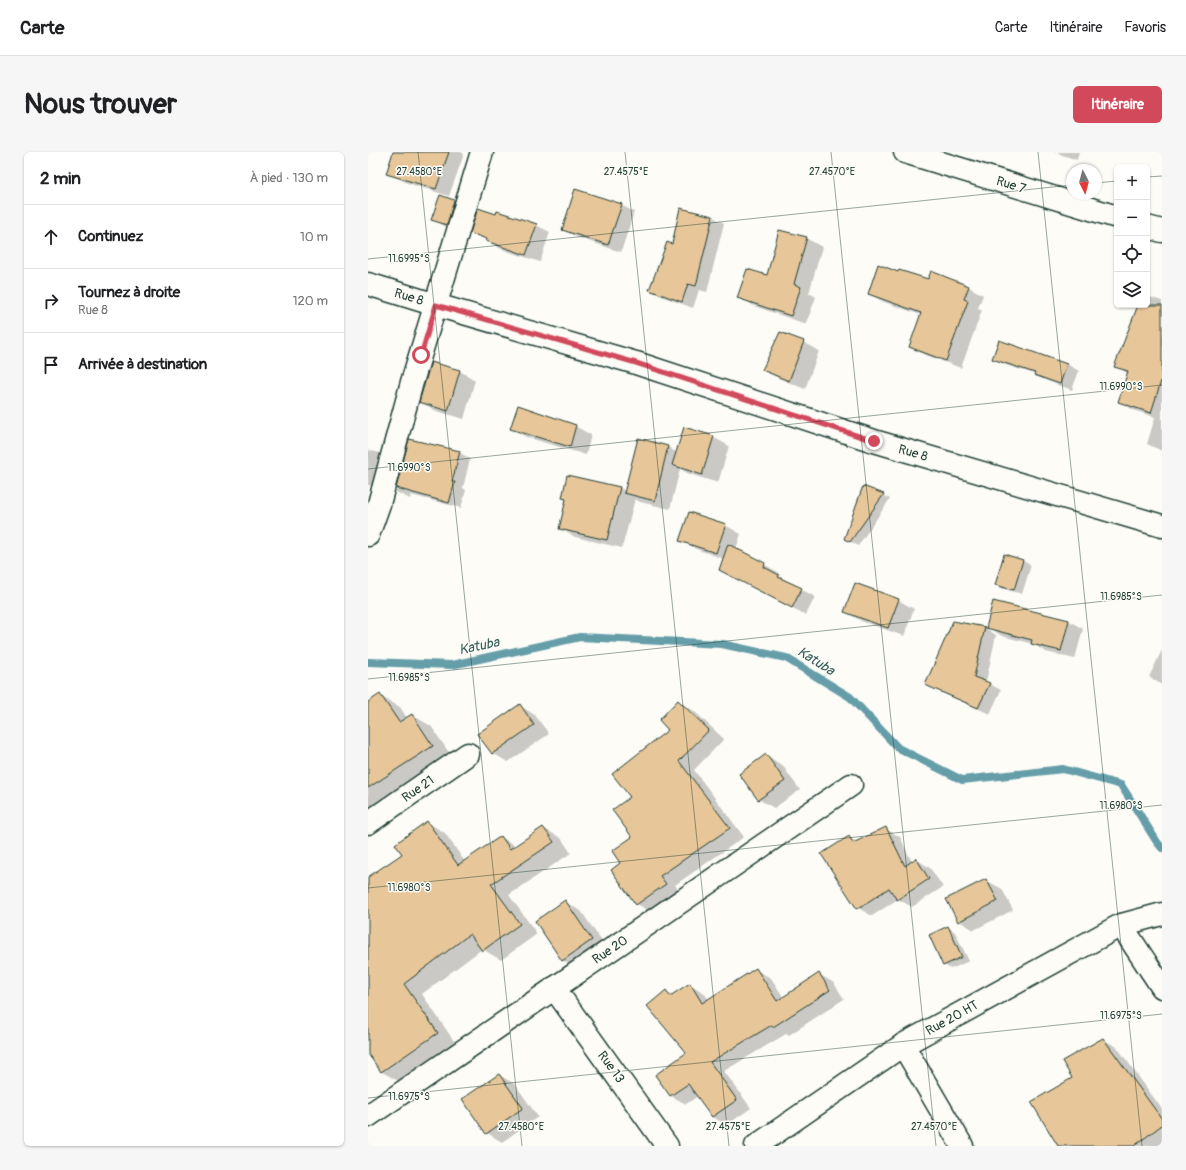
<!DOCTYPE html>
<html lang="fr">
<head>
<meta charset="utf-8">
<style>
	:root { --surface:#fff; --page:#f6f6f6; --text:#202124; --muted:#757577; --line:#e0e0e0; --accent:#d1495b }
	body { margin:0; font-family:Pangolin,sans-serif; background:var(--page); color:var(--text) }
	.controls { position:absolute; right:12px; top:12px; display:grid; overflow:hidden; border-radius:6px; box-shadow:0 1px 3px #0004 }
	.controls button { width:36px; height:36px; display:grid; place-items:center; padding:0; border:0; border-bottom:1px solid var(--line); background:var(--surface); color:var(--text); font:20px sans-serif }
	.compass { position:absolute; left:698px; top:12px; width:36px; height:36px; border-radius:50%; background:var(--surface); box-shadow:0 1px 3px #0004; rotate:174deg }
	.stop { position:absolute; width:12px; height:12px; margin:-9px; border:3px solid #d1495b; border-radius:50%; background:#fff }
	.stop.end { background:#d1495b; border-color:#fff; box-shadow:0 1px 4px #0008 }
	.list { margin:0; padding:0; list-style:none }
	h2 { display:flex; justify-content:space-between; align-items:center; height:52px; margin:0; padding:0 16px; font-size:17px }
	h2 small { font-size:13px; font-weight:400; color:var(--muted) }
	.list li { display:grid; grid-template-columns:26px 1fr auto; gap:12px; align-items:center; box-sizing:border-box; height:64px; padding:0 16px; border-top:1px solid var(--line) }
	.list b { display:block; font-size:15px; white-space:nowrap }
	.list p { margin:0; font-size:13px; white-space:nowrap; color:var(--muted) }
	.list em { font-size:13px; font-style:normal; color:var(--muted) }
	.icon { flex:none; width:22px; height:22px; fill:none; stroke:currentColor; stroke-width:2; stroke-linecap:round; stroke-linejoin:round }
	.map { position:relative; flex:none; width:794px; height:994px; overflow:hidden; border-radius:6px }
	header { display:flex; align-items:center; gap:24px; box-sizing:border-box; height:56px; padding:0 20px; background:var(--surface); border-bottom:1px solid var(--line) }
	header strong { font-size:19px }
	nav { display:flex; gap:22px; margin-inline-start:auto; font-size:14px }
	.intro { display:flex; align-items:center; justify-content:space-between; box-sizing:border-box; height:96px; padding:0 24px }
	h1 { margin:0; font-size:28px }
	.button { padding:10px 18px; border-radius:6px; background:var(--accent); color:#fff; font-size:14px; font-weight:700 }
	main { display:flex; gap:24px; padding:0 24px }
	aside { flex:1; background:var(--surface); border-radius:6px; box-shadow:0 1px 3px #0004 }
	.map>svg:first-child { display:block }
</style>
</head>
<body>
<header>
<strong>Carte</strong>
<nav><a>Carte</a><a>Itinéraire</a><a>Favoris</a></nav>
</header>
<div class="intro"><h1>Nous trouver</h1><a class="button">Itinéraire</a></div>
<main>
<aside>
<h2>2 min<small>À pied · 130 m</small></h2>
<ul class="list">
<li><svg class="icon" aria-label="ahead" viewBox="0 0 24 24"><path d="M12 20V5M6 11l6-6 6 6"/></svg><div><b>Continuez</b></div><em>10 m</em></li>
<li><svg class="icon" aria-label="right" viewBox="0 0 24 24"><path d="M7 20v-9h11M14 6l5 5-5 5"/></svg><div><b>Tournez à droite</b><p>Rue 8</p></div><em>120 m</em></li>
<li><svg class="icon" aria-label="arrive" viewBox="0 0 24 24"><path d="M6 21V4h12l-3 4 3 4H6"/></svg><div><b>Arrivée à destination</b></div></li>
</ul>
</aside>
<div class="map">
<svg width="794" height="994" viewBox="0 0 794 994">
	<rect width="100%" height="100%" fill="#fdfcf7"/>
	<filter id="ink" filterUnits="userSpaceOnUse"><feTurbulence type="fractalNoise" baseFrequency=".025" numOctaves="2"/><feDisplacementMap in="SourceGraphic" scale="8" xChannelSelector="R" yChannelSelector="G"/><feConvolveMatrix kernelMatrix="1 2 1 2 8 2 1 2 1" color-interpolation-filters="sRGB"/></filter>
	<g filter="url(#ink)">
		<g fill="#0003">
			<polygon points="33,0 93,0 96,2 81,44 39,31 25,23"/>
			<polygon points="686,0 711,0 709,8"/>
			<polygon points="72,44 86,49 101,58 80,76 65,67"/>
			<polygon points="253,53 266,60 253,100 208,85 195,77"/>
			<polygon points="129,63 168,73 182,80 172,110 133,97 104,80"/>
			<polygon points="345,65 356,71 339,140 331,138 325,156 293,144 282,138 304,93"/>
			<polygon points="438,86 454,95 441,141 448,145 438,172 386,154 371,145 400,125"/>
			<polygon points="531,121 561,129 601,135 615,143 610,156 614,158 593,216 557,203 542,195 553,163 516,150 501,142"/>
			<polygon points="779,144 794,149 794,299 779,292 787,265 765,258 751,249 760,222 748,214 771,153 779,153"/>
			<polygon points="631,189 699,212 711,219 704,238 679,229 669,223 638,213 626,206"/>
			<polygon points="435,190 451,199 437,237 410,226 395,217"/>
			<polygon points="92,219 107,228 96,267 68,259 53,250"/>
			<polygon points="207,274 223,283 218,303 158,285 143,276"/>
			<polygon points="345,285 361,294 350,331 321,322 312,317 302,357 272,350 267,347 254,396 207,385 192,376 199,347 200,324 252,336 257,339 270,288 300,295 309,301"/>
			<polygon points="42,289 91,300 102,307 95,336 98,338 93,356 43,343 42,347 28,340"/>
			<polygon points="0,298 12,301 19,306 11,336 0,333"/>
			<polygon points="515,343 522,347 490,394 478,387"/>
			<polygon points="357,373 373,382 368,397 410,420 409,423 447,445 438,463 366,425 356,407 328,397 312,388"/>
			<polygon points="637,403 655,409 663,413 654,442 635,437 628,432"/>
			<polygon points="530,448 546,457 536,484 493,469 478,460"/>
			<polygon points="700,468 715,477 707,507 678,500 665,492 634,484 619,475"/>
			<polygon points="586,470 617,476 628,483 618,530 633,538 622,562 570,539 558,532"/>
			<polygon points="794,498 794,533 781,525"/>
			<polygon points="12,544 32,555 39,566 44,563 63,574 84,605 0,666 0,552"/>
			<polygon points="311,550 326,559 356,587 326,618 376,685 307,733 313,741 284,761 269,752 254,711 265,685 263,645 301,578"/>
			<polygon points="152,554 167,563 181,582 140,610 124,601"/>
			<polygon points="398,604 414,613 432,638 406,656 390,647"/>
			<polygon points="59,670 77,681 97,710 133,685 148,694 175,676 193,686 203,701 141,743 169,782 133,808 114,797 54,842 88,892 32,930 14,920 0,900 0,726 35,702"/>
			<polygon points="518,677 532,685 544,710 548,707 562,716 575,735 544,755 530,747 504,764 490,756 481,685 490,691"/>
			<polygon points="618,728 634,737 645,758 606,778 591,769"/>
			<polygon points="197,750 213,759 239,797 210,817 194,808"/>
			<polygon points="580,775 587,780 601,809 583,817 576,813"/>
			<polygon points="388,818 403,826 416,846 451,822 466,831 476,847 421,883 418,882 356,919 383,956 359,973 344,965 330,944 318,952 303,944 289,924 320,901 298,839 305,843 322,832 336,841 341,848"/>
			<polygon points="735,887 749,895 794,957 794,991 790,994 691,994 705,926"/>
			<polygon points="131,923 147,932 170,965 134,990 119,981"/>
		</g>
		<g fill="none" stroke-linecap="round" stroke-linejoin="round">
			<polyline stroke="#659da8" stroke-width="8" points="0,510 84,513 212,485 354,492 418,506 482,545 530,596 594,628 695,617 753,633 789,690 794,696"/>
		</g>
		<g fill="#e7c699" stroke="#1f3d34">
			<polygon points="25,0 81,0 68,37 18,22"/>
			<polygon points="207,37 254,52 240,93 194,78"/>
			<polygon points="72,43 86,48 79,73 63,68"/>
			<polygon points="110,56 128,62 129,59 169,72 158,103 118,89 119,87 102,81"/>
			<polygon points="312,56 345,64 328,134 320,132 314,150 281,138 299,90 304,92"/>
			<polygon points="411,78 439,85 426,132 433,135 423,164 369,146 379,117 399,123"/>
			<polygon points="510,112 530,120 531,118 560,127 563,119 601,134 596,147 600,149 578,209 541,195 553,161 500,142"/>
			<polygon points="770,153 794,153 794,226 783,261 750,250 760,219 746,215"/>
			<polygon points="412,180 436,189 421,229 394,218"/>
			<polygon points="631,188 699,212 692,232 666,223 667,221 624,207"/>
			<polygon points="63,210 92,218 80,259 51,250"/>
			<polygon points="150,253 208,273 202,295 142,277"/>
			<polygon points="316,275 346,284 334,323 304,313"/>
			<polygon points="270,286 300,294 287,349 256,341"/>
			<polygon points="41,287 92,299 84,330 87,330 81,351 28,336"/>
			<polygon points="199,323 252,335 239,388 191,377 198,347 194,346"/>
			<polygon points="495,334 516,342 482,390 476,387"/>
			<polygon points="321,360 358,372 348,401 311,389"/>
			<polygon points="360,392 397,411 396,415 411,423 410,425 434,436 424,456 351,418"/>
			<polygon points="636,402 655,408 646,438 627,433"/>
			<polygon points="487,431 531,447 520,476 476,460"/>
			<polygon points="625,449 701,468 693,499 663,492 664,488 618,476"/>
			<polygon points="585,469 617,475 606,525 622,531 610,556 557,533"/>
			<polygon points="12,542 31,570 44,562 65,594 0,636 0,550"/>
			<polygon points="310,548 341,578 311,609 362,676 292,724 298,732 268,753 243,718 252,711 244,699 264,685 244,658 262,645 244,622 300,578 291,568"/>
			<polygon points="152,552 166,573 124,602 109,582"/>
			<polygon points="398,602 417,629 390,648 371,622"/>
			<polygon points="59,669 90,713 133,684 142,697 175,675 186,690 123,732 152,772 114,799 102,782 36,832 70,881 13,920 0,902 0,725 34,702 27,692"/>
			<polygon points="518,675 537,714 548,706 561,727 529,748 521,736 489,757 453,702 481,684 485,691"/>
			<polygon points="618,727 630,749 590,770 578,747"/>
			<polygon points="197,748 224,788 194,809 167,769"/>
			<polygon points="580,774 594,805 575,814 561,783"/>
			<polygon points="388,816 409,849 451,821 462,838 405,875 404,873 342,910 369,948 344,965 320,932 302,944 287,923 318,901 279,854 298,838 302,844 322,831 334,851"/>
			<polygon points="735,886 794,967 794,973 766,994 690,994 663,950 704,926 694,909"/>
			<polygon points="131,922 155,956 118,982 94,947"/>
		</g>
		<g fill="none" stroke-linecap="round" stroke-linejoin="round">
			<defs>
				<g id="minor">
					<polyline points="537,0 749,65"/>
					<polyline points="779,75 794,79"/>
					<polyline points="0,132 68,153 268,211 506,289 794,374"/>
					<polyline points="0,383 11,352 44,230 114,0"/>
					<polyline points="0,671 100,602"/>
					<polyline points="753,773 794,835"/>
					<polyline points="186,836 299,994"/>
					<polyline points="535,893 594,994"/>
					<polyline points="0,964 483,633"/>
					<polyline points="388,994 535,893 753,773 794,762"/>
				</g>
			</defs>
			<use href="#minor" stroke="#1f3d34" stroke-width="25"/>
			<use href="#minor" stroke="#fdfcf7" stroke-width="22"/>
		</g>
	</g>
	<g fill="none" stroke-linecap="round" stroke-linejoin="round" filter="url(#ink)">
		<polyline stroke="#d1495b" stroke-width="5" points="53,203 68,153 268,211 506,289"/>
	</g>
	<path fill="none" stroke="#1f3d34" stroke-width="1" stroke-opacity="0.45" d="M50,0L154,994M257,0L361,994M463,0L568,994M670,0L774,994M779,25L794,24M728,31L749,29M0,107L704,33M0,317L794,233M0,527L794,443M0,736L794,653M0,946L794,862"/>
	<g text-anchor="middle" dominant-baseline="central" stroke-width="3" stroke-linejoin="round" paint-order="stroke">
		<g font-size="13" fill="#1f3d34" stroke="#fdfcf7">
			<text transform="translate(643 33) rotate(17)">Rue 7</text>
			<text transform="translate(41 145) rotate(17)">Rue 8</text>
			<text transform="translate(545 301) rotate(16)">Rue 8</text>
			<text transform="translate(50 637) rotate(-35)">Rue 21</text>
			<text transform="translate(242 798) rotate(-34)">Rue 20</text>
			<text transform="translate(584 866) rotate(-29)">Rue 20 HT</text>
			<text transform="translate(243 915) rotate(54)">Rue 13</text>
		</g>
		<g font-size="14" font-style="italic" fill="#365d5b" stroke="#fdfcf7">
			<text transform="translate(111 494) rotate(-12)">Katuba</text>
			<text transform="translate(448 509) rotate(32)">Katuba</text>
		</g>
	</g>
	<g font-size="10" text-anchor="middle" fill="#1f3d34" stroke="#fdfcf7" stroke-width="3" stroke-linejoin="round" paint-order="stroke">
		<text x="51" y="23">27.4580°E</text>
		<text x="258" y="23">27.4575°E</text>
		<text x="464" y="23">27.4570°E</text>
		<text x="41" y="110">11.6995°S</text>
		<text x="753" y="238">11.6990°S</text>
		<text x="41" y="319">11.6990°S</text>
		<text x="753" y="448">11.6985°S</text>
		<text x="41" y="529">11.6985°S</text>
		<text x="753" y="657">11.6980°S</text>
		<text x="41" y="739">11.6980°S</text>
		<text x="753" y="867">11.6975°S</text>
		<text x="41" y="948">11.6975°S</text>
		<text x="153" y="978">27.4580°E</text>
		<text x="360" y="978">27.4575°E</text>
		<text x="566" y="978">27.4570°E</text>
	</g>
</svg>
<div class="controls">
<button>+</button>
<button>−</button>
<button><svg class="icon" aria-label="locate" viewBox="0 0 24 24"><circle cx="12" cy="12" r="6"/><path d="M12 2v4M12 18v4M2 12h4M18 12h4"/></svg></button>
<button><svg class="icon" aria-label="layers" viewBox="0 0 24 24"><path d="M12 4l9 5-9 5-9-5zM3 14l9 5 9-5"/></svg></button>
</div>
<svg class="compass" viewBox="-18 -18 36 36"><path d="M0-13l5 13h-10z" fill="#e53935"/><path d="M0 13l5-13h-10z" fill="#757577"/></svg>
<div class="stop" style="left:53px;top:203px"></div>
<div class="stop end" style="left:506px;top:289px"></div>
</div>
</main>
</body>
</html>
